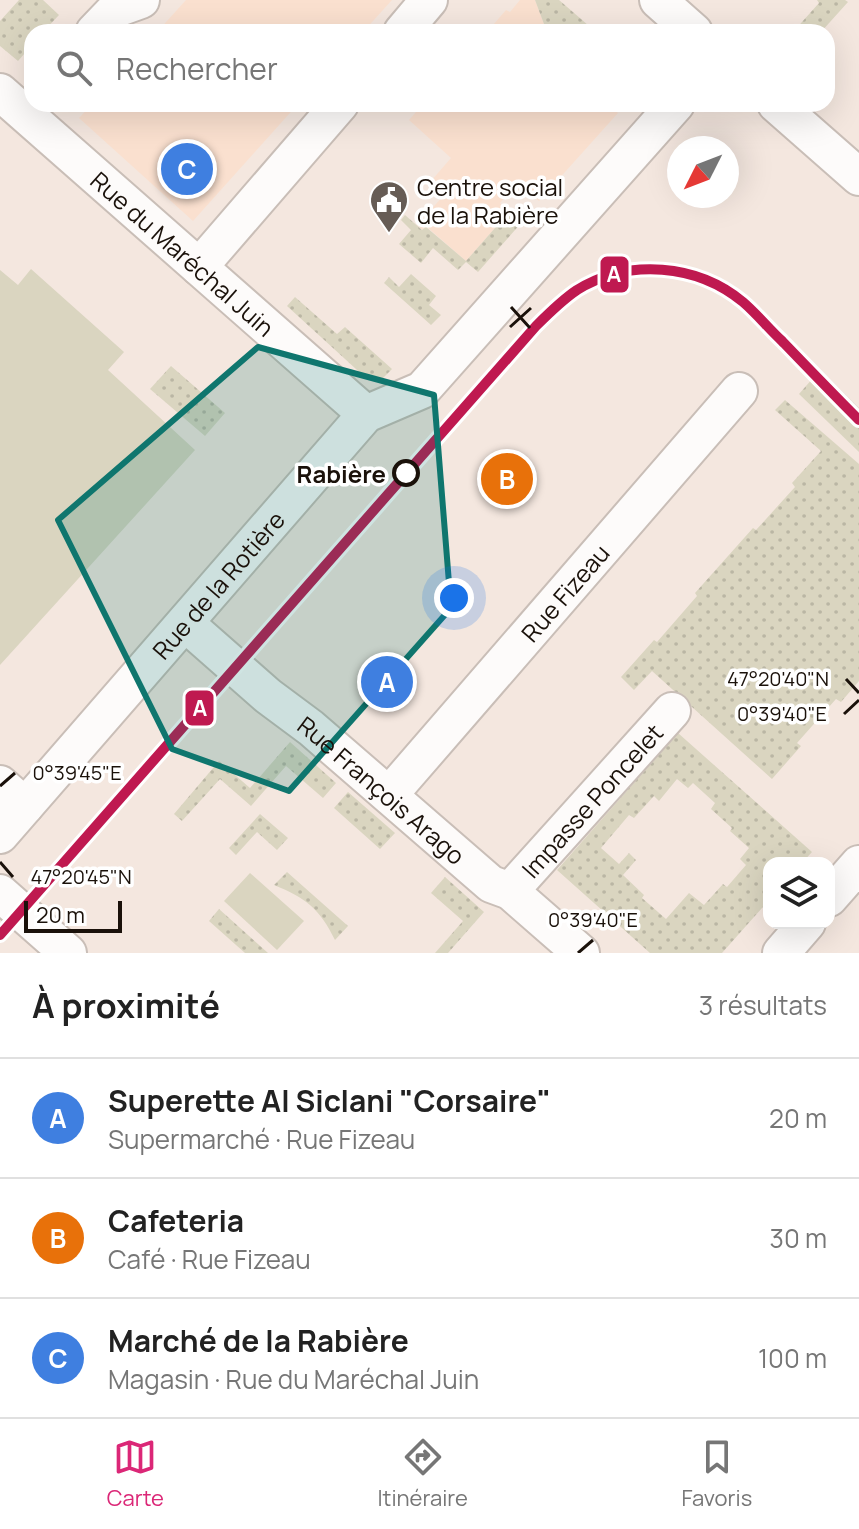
<!DOCTYPE html>
<html lang="fr">
<head>
<meta charset="utf-8">
<style>
	:root { --surface:#fff; --page:#f6f6f6; --text:#222; --muted:#767676; --line:#e0e0e0; --accent:#db2777 }
	body { margin:0; font-family:Manrope,sans-serif; background:var(--page); color:var(--text) }
	.controls { position:absolute; right:24px; bottom:24px; display:grid; overflow:hidden; border-radius:16px; box-shadow:0 8px 32px #0002 }
	.controls button { width:72px; height:72px; display:grid; place-items:center; padding:0; border:0; border-bottom:2px solid var(--line); background:var(--surface); color:var(--text); font:40px sans-serif }
	.compass { position:absolute; left:667px; top:136px; width:72px; height:72px; border-radius:50%; background:var(--surface); box-shadow:0 8px 32px #0002; rotate:228deg }
	.scale { position:absolute; left:24px; bottom:20px; width:98px; box-sizing:border-box; padding-left:8px; border:4px solid #1a110a; border-top:0; font-size:22px; line-height:28px; white-space:nowrap; color:#1a110a; -webkit-text-stroke:6px #fff; paint-order:stroke }
	.you { position:absolute; left:454px; top:598px; width:28px; height:28px; margin:-20px; border:6px solid #fff; border-radius:50%; background:#1a73e8; box-shadow:0 0 0 12px #1a73e833 }
	.badge { display:grid; place-items:center; width:52px; height:52px; border-radius:50%; background:var(--accent); color:#fff; font-size:26px; font-weight:700 }
	.pin { position:absolute; translate:-50% -50%; border:4px solid #fff; box-shadow:0 2px 8px #0006 }
	.list { margin:0; padding:0; list-style:none }
	h2 { display:flex; justify-content:space-between; align-items:center; height:104px; margin:0; padding:0 32px; font-size:34px }
	h2 small { font-size:26px; font-weight:400; color:var(--muted) }
	.list li { display:grid; grid-template-columns:52px 1fr auto; gap:24px; align-items:center; box-sizing:border-box; height:120px; padding:0 32px; border-top:2px solid var(--line) }
	.list b { display:block; font-size:30px; white-space:nowrap }
	.list p { margin:0; font-size:26px; white-space:nowrap; color:var(--muted) }
	.list em { font-size:26px; font-style:normal; color:var(--muted) }
	.icon { flex:none; width:44px; height:44px; fill:none; stroke:currentColor; stroke-width:2; stroke-linecap:round; stroke-linejoin:round }
	.map { position:relative; flex:none; width:859px; height:953px; overflow:hidden }
	.search { position:absolute; background:var(--surface); box-shadow:0 8px 32px #0002; left:24px; right:24px; top:24px; height:88px; display:flex; align-items:center; gap:20px; box-sizing:border-box; padding:0 28px; border-radius:24px; color:var(--muted); font-size:30px }
	.sheet { height:464px; background:var(--surface) }
	nav { display:flex; justify-content:space-around; align-items:center; box-sizing:border-box; height:112px; border-top:2px solid var(--line); background:var(--surface); font-size:22px; color:var(--muted) }
	nav a { display:grid; justify-items:center; gap:4px }
	nav .on { color:var(--accent) }
	.map>svg:first-child { display:block }
</style>
</head>
<body>
<div class="map">
<svg width="859" height="953" viewBox="0 0 859 953">
	<defs>
		<pattern id="grass-dots" width="8" height="8" patternUnits="userSpaceOnUse" patternTransform="scale(2)"><rect width="8" height="8" fill="#dad5c0"/><path d="M2 2h.1M6 6h.1" fill="none" stroke="#bab6a4" stroke-width="1.8" stroke-linecap="round"/></pattern>
	</defs>
	<rect width="100%" height="100%" fill="#f4e7df"/>
	<g fill="#fae0cf">
		<polygon points="186,0 392,0 363,32 157,32"/>
		<polygon points="520,0 535,0 547,32 487,32 506,10 510,12"/>
		<polygon points="92,104 298,104 193,221 79,118"/>
		<polygon points="423,104 608,104 618,113 539,201 518,183 500,203 509,212 466,261 427,227 423,230 417,225 445,194 431,181 451,158 409,120"/>
	</g>
	<g fill="url(#grass-dots)" fill-rule="evenodd">
		<polygon points="19,0 43,0 59,15 43,32 32,32 32,45 18,61 0,46 0,21"/>
		<polygon points="535,0 559,0 596,32 547,32"/>
		<polygon points="817,0 845,0 848,2 821,32 793,32 819,3"/>
		<polygon points="509,212 522,222 478,272 466,262 458,270 433,248 421,263 399,244 411,230 401,220 405,215 422,230 426,227 466,261"/>
		<polygon points="411,274 436,296 429,305 441,315 431,325 384,283 389,277 399,287"/>
		<polygon points="295,297 337,334 345,327 392,369 380,381 368,380 287,306"/>
		<polygon points="171,366 225,413 205,436 150,389"/>
		<polygon points="820,370 859,408 859,452 799,394"/>
		<polygon points="785,400 859,464 859,681 841,702 836,699 797,743 801,746 772,779 652,671 634,690 621,677 654,640 657,642 697,596 695,593 753,528 756,530 795,487 792,483 821,451 775,410"/>
		<path d="M678,733L812,852L802,863H769V900L722,953H650L557,870ZM677,779L688,788L693,783L715,803L711,809L732,828L730,831L749,848L740,859L746,865L727,887L723,884L704,905L689,893L666,919L642,898L644,895L623,875L636,860L629,853L619,864L601,848L629,815L634,818L654,796L659,801Z"/>
		<polygon points="290,742 336,783 323,798 286,766 251,806 220,779 182,821 174,814 219,761 250,788"/>
		<polygon points="348,792 395,833 380,849 334,808"/>
		<polygon points="260,814 288,838 277,850 257,832 236,855 229,848"/>
		<path d="M287,872L348,926L335,940C320,909 306,898 274,885Z"/>
		<polygon points="445,877 484,912 448,953 435,953 463,921 431,893"/>
		<polygon points="219,909 268,953 245,953 209,921"/>
	</g>
	<g fill="#dad5c0">
		<polygon points="31,269 124,352 108,370 195,450 0,665 0,270 18,285"/>
		<polygon points="250,873 304,921 277,950 224,901"/>
	</g>
	<g fill="none" stroke-linecap="round" stroke-linejoin="round">
		<defs>
			<g id="minor">
				<polyline points="658,0 694,32"/>
				<polyline points="94,32 116,9 141,0"/>
				<polyline points="402,32 429,0"/>
				<path id="s1" d="M0,92L366,414"/>
				<polyline points="776,104 859,177"/>
				<polyline points="199,267 340,104"/>
				<path id="s2" d="M185,623L268,696L311,728L491,884L510,891L581,953"/>
				<polyline points="0,784 25,806"/>
				<path id="s3" d="M389,795L739,391"/>
				<path id="s4" d="M0,835L366,414L422,390L676,104"/>
				<path id="s5" d="M510,891L672,711"/>
				<polyline points="0,893 68,953"/>
				<polyline points="829,898 859,864"/>
				<polyline points="781,953 807,923"/>
			</g>
		</defs>
		<use href="#minor" stroke="#c9beb7" stroke-width="40"/>
		<use href="#minor" stroke="#fdfbfa" stroke-width="36"/>
		<defs>
			<path id="tram-1" d="M0,935L536,326C549,313 562,300 577,290C629,258 697,264 743,302C757,314 769,329 782,341C808,368 833,394 859,420"/>
		</defs>
		<use href="#tram-1" stroke="#fff" stroke-width="16"/>
		<use href="#tram-1" stroke="#bf1950" stroke-width="10"/>
	</g>
	<path fill="#0f766e" fill-opacity="0.2" stroke="#0f766e" stroke-width="6" stroke-linejoin="round" d="M258,347L434,395L451,608L289,791L172,749L58,520Z"/>
	<path fill="none" stroke="#1a110a" stroke-width="3" d="M511,307L530,328M510,327L531,308M846,679L859,693M844,714L859,700M0,786L15,773M0,862L13,877M578,953L593,940"/>
	<defs>
		<symbol id="civic-pin" viewBox="-11 -11 22 30"><path d="M0 17L-7.5 6A9.5 9.5 0 1 1 7.5 6Z" fill="#665c55" stroke="#fff"/><path d="M-.6-6.5H3V-4.5H.6V-3L4-1V1h2V6H-6V1h2V-1L-.6-3ZM-1.2 2.5V6h2.4V2.5Z" fill="#fff"/></symbol>
	</defs>
	<g fill-rule="evenodd">
		<use href="#civic-pin" x="367" y="178" width="44" height="60"/>
	</g>
	<circle fill="#fff" stroke="#1a110a" stroke-width="4" cx="406" cy="473" r="12"/>
	<g text-anchor="middle" dominant-baseline="central" stroke-width="7" stroke-linejoin="round" paint-order="stroke">
		<g font-size="24" fill="#1a110a" stroke="#fff" text-anchor="start">
			<text x="417" y="186">Centre social<tspan x="417" dy="28">de la Rabière</tspan></text>
		</g>
		<g font-size="24" fill="#1a110a" stroke="#fff">
			<text stroke="none"><textPath href="#s1" startOffset="244">Rue du Maréchal Juin</textPath></text>
			<text stroke="none"><textPath href="#s4" startOffset="332">Rue de la Rotière</textPath></text>
			<text stroke="none"><textPath href="#s3" startOffset="268">Rue Fizeau</textPath></text>
			<text stroke="none"><textPath href="#s2" startOffset="258">Rue François Arago</textPath></text>
			<text stroke="none"><textPath href="#s5" startOffset="122">Impasse Poncelet</textPath></text>
		</g>
		<g font-size="24" font-weight="bold" fill="#1a110a" stroke="#fff" text-anchor="end">
			<text x="386" y="473">Rabière</text>
		</g>
	</g>
	<g font-size="20" text-anchor="middle" fill="#1a110a" stroke="#fff" stroke-width="7" stroke-linejoin="round" paint-order="stroke">
		<text x="778" y="686">47°20'40"N</text>
		<text x="782" y="721">0°39'40"E</text>
		<text x="77" y="780">0°39'45"E</text>
		<text x="81" y="884">47°20'45"N</text>
		<text x="593" y="927">0°39'40"E</text>
	</g>
	<g stroke="#fff" stroke-width="3">
		<rect x="599" y="255" width="31" height="39" rx="8" fill="#bf1950"/>
		<rect x="184" y="689" width="31" height="38" rx="8" fill="#bf1950"/>
	</g>
	<g font-size="22" text-anchor="middle" font-weight="bold" fill="#fff">
		<text x="614" y="282">A</text>
		<text x="200" y="716">A</text>
	</g>
</svg>
<div class="controls">
<button><svg class="icon" aria-label="layers" viewBox="0 0 24 24"><path d="M12 4l9 5-9 5-9-5zM3 14l9 5 9-5"/></svg></button>
</div>
<svg class="compass" viewBox="-18 -18 36 36"><path d="M0-13l5 13h-10z" fill="#e53935"/><path d="M0 13l5-13h-10z" fill="#767676"/></svg>
<div class="scale">20 m</div>
<div class="you"></div>
<div class="pin badge" style="left:387px;top:682px;background:#3f7fe0">A</div>
<div class="pin badge" style="left:507px;top:479px;background:#e8710a">B</div>
<div class="pin badge" style="left:187px;top:169px;background:#3f7fe0">C</div>
<div class="search"><svg class="icon" aria-label="search" viewBox="0 0 24 24"><circle cx="10" cy="10" r="6"/><path d="M15 15l6 6"/></svg>Rechercher</div>
</div>
<section class="sheet">
<h2>À proximité<small>3 résultats</small></h2>
<ul class="list">
<li><span class="badge" style="background:#3f7fe0">A</span><div><b>Superette Al Siclani &quot;Corsaire&quot;</b><p>Supermarché · Rue Fizeau</p></div><em>20 m</em></li>
<li><span class="badge" style="background:#e8710a">B</span><div><b>Cafeteria</b><p>Café · Rue Fizeau</p></div><em>30 m</em></li>
<li><span class="badge" style="background:#3f7fe0">C</span><div><b>Marché de la Rabière</b><p>Magasin · Rue du Maréchal Juin</p></div><em>100 m</em></li>
</ul>
</section>
<nav>
<a class="on"><svg class="icon" aria-label="map" viewBox="0 0 24 24"><path d="M3 6l6-2 6 2 6-2v14l-6 2-6-2-6 2zM9 4v14M15 6v14"/></svg>Carte</a>
<a><svg class="icon" aria-label="directions" viewBox="0 0 24 24"><path d="M12 3l9 9-9 9-9-9zM9 14v-3h6M13 9l2 2-2 2"/></svg>Itinéraire</a>
<a><svg class="icon" aria-label="saved" viewBox="0 0 24 24"><path d="M7 4h10v16l-5-4-5 4z"/></svg>Favoris</a>
</nav>
</body>
</html>
